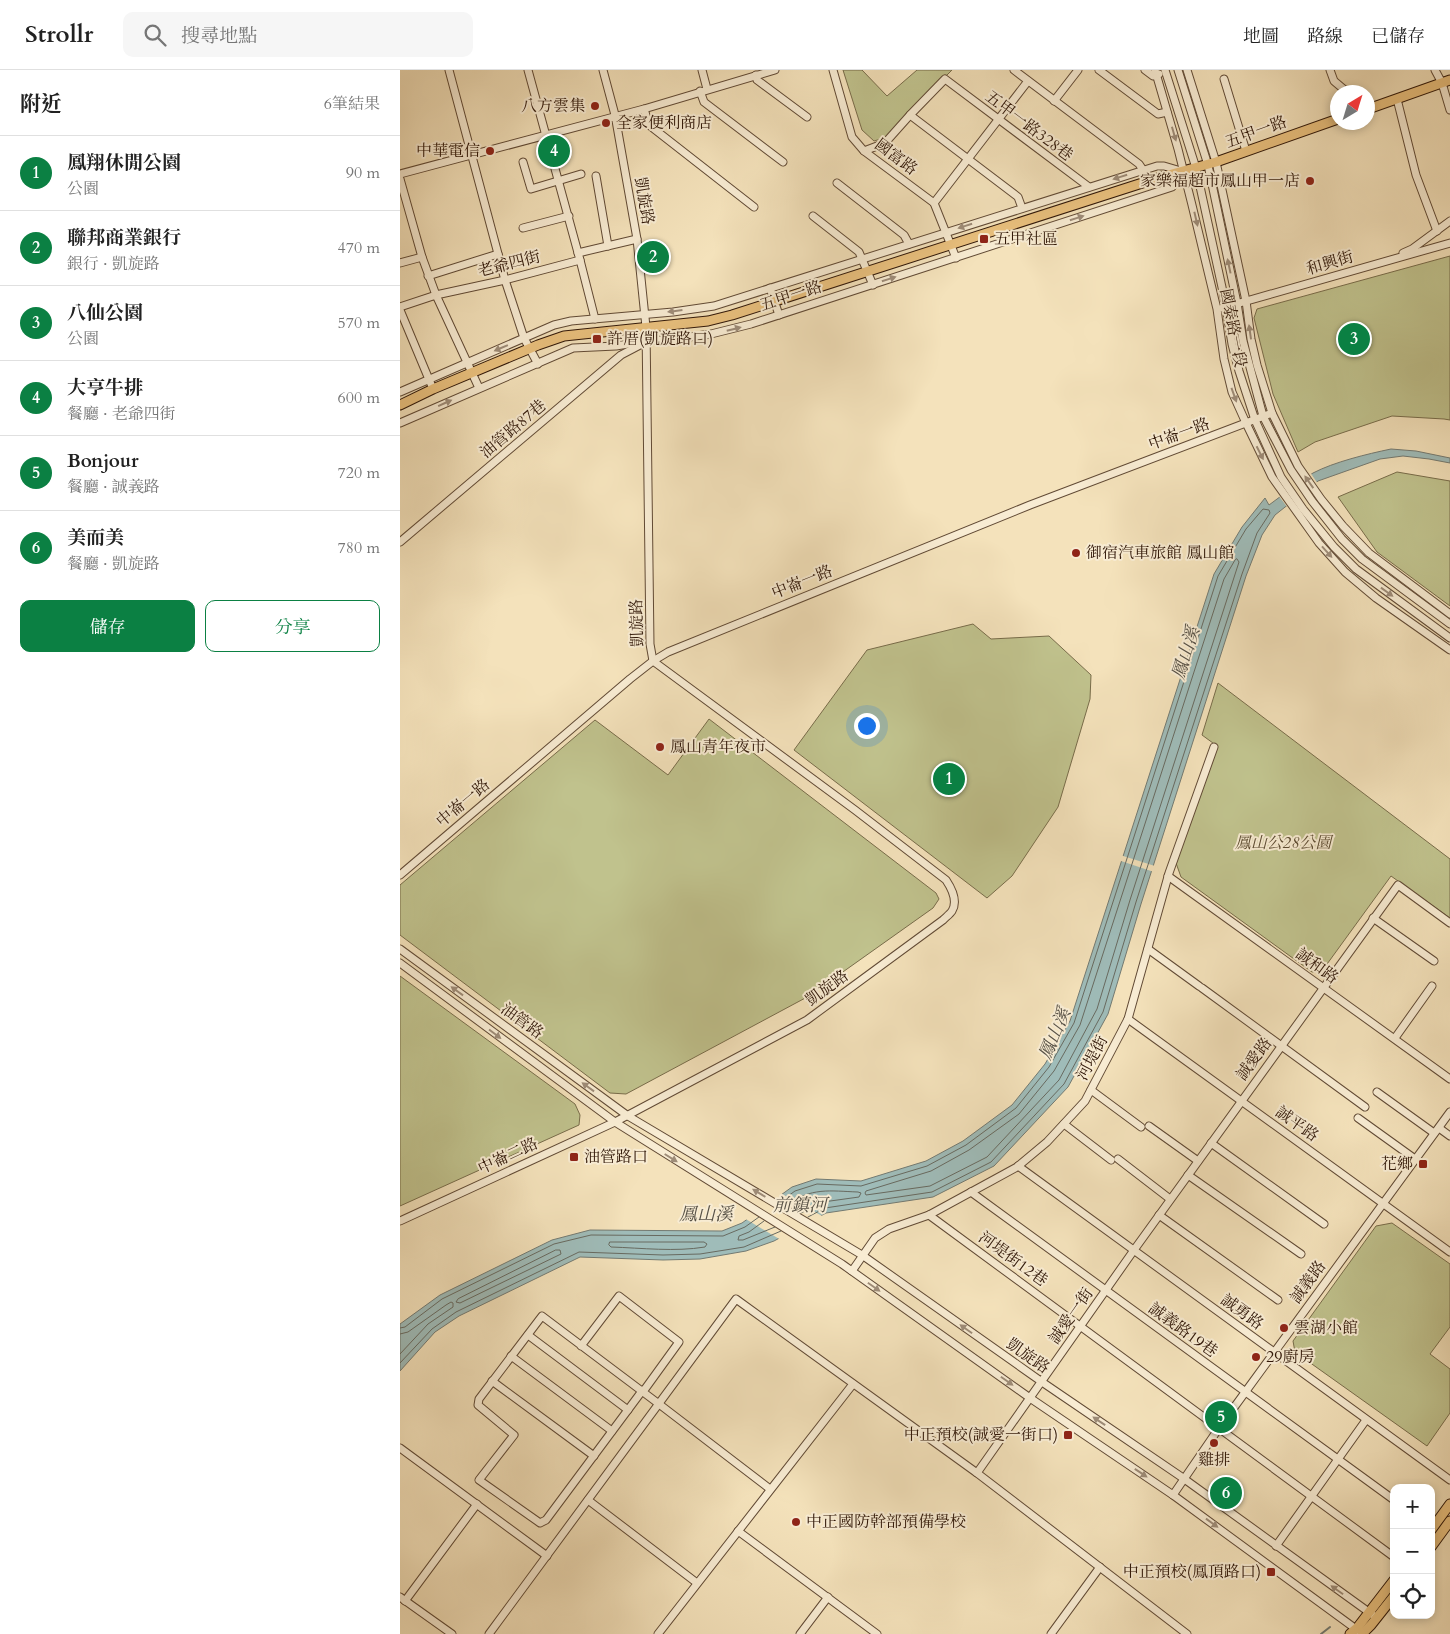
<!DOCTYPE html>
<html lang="zh-TW">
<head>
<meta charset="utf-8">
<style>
	:root { --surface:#fff; --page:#f6f6f6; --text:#222; --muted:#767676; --line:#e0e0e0; --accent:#0b8043 }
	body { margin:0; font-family:Cardo,"Noto Serif TC",serif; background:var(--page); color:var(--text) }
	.controls { position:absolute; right:15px; bottom:15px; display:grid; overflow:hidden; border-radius:10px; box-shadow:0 2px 8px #0003 }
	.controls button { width:45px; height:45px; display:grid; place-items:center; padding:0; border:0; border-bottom:1px solid var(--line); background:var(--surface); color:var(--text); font:25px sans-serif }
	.compass { position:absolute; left:930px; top:15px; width:45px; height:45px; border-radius:50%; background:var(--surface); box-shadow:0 2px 8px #0003; rotate:38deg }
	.you { position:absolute; left:466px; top:655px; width:18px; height:18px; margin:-12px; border:4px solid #fff; border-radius:50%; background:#1a73e8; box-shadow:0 0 0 8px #1a73e833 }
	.badge { display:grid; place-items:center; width:32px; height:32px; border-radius:50%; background:var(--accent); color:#fff; font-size:16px; font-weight:700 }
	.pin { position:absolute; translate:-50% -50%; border:2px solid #fff; box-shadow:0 1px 5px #0006 }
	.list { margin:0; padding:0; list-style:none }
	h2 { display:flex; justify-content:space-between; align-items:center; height:65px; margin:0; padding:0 20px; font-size:21px }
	h2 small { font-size:16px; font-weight:400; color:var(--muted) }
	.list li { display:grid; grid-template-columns:32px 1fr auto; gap:15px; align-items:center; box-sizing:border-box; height:75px; padding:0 20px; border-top:1px solid var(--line) }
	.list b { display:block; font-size:19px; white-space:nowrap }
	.list p { margin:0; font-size:16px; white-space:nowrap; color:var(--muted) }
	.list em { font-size:16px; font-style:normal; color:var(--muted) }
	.actions { display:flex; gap:10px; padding:15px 20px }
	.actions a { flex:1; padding:11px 0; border:1px solid var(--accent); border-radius:10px; text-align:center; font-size:18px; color:var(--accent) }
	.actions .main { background:var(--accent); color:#fff }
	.icon { flex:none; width:28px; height:28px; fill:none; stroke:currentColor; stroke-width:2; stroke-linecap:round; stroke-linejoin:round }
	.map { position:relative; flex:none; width:1050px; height:1564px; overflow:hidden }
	header { display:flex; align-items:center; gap:30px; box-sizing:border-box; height:70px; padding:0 25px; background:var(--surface); border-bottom:1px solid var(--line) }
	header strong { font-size:24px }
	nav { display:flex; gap:28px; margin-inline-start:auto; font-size:18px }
	.search { width:350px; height:45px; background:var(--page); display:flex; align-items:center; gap:12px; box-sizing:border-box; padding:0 18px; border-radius:10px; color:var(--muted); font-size:19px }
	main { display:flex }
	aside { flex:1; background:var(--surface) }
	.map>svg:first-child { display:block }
</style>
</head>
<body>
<header>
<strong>Strollr</strong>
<div class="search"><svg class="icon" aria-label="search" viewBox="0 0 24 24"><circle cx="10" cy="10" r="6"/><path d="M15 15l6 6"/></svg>搜尋地點</div>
<nav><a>地圖</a><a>路線</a><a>已儲存</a></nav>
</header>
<main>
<aside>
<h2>附近<small>6筆結果</small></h2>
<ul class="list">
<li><span class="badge">1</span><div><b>鳳翔休閒公園</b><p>公園</p></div><em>90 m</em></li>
<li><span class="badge">2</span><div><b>聯邦商業銀行</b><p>銀行 · 凱旋路</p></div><em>470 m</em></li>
<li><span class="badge">3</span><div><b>八仙公園</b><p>公園</p></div><em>570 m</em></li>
<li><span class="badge">4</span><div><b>大亨牛排</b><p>餐廳 · 老爺四街</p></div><em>600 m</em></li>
<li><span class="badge">5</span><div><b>Bonjour</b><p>餐廳 · 誠義路</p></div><em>720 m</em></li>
<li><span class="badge">6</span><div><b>美而美</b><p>餐廳 · 凱旋路</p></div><em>780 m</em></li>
</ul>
<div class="actions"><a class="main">儲存</a><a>分享</a></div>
</aside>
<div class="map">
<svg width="1050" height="1564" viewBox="0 0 1050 1564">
	<rect width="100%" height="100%" fill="#f4e2bb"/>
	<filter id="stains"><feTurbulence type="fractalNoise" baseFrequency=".004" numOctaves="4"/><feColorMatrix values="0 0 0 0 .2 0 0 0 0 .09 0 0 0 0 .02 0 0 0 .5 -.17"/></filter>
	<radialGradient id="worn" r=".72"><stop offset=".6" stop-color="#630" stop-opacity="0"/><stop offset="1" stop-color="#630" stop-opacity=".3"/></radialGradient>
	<g fill="#c0c28d" stroke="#786c4a">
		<polygon points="443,0 462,0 487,26 517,0 552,0 484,68 474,71 462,60"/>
		<polygon points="1050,186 1050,350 1044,349 992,346 915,372 898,382 873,324 854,248 857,239"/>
		<polygon points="997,402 1050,411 1050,536 977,482 938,427"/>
		<polygon points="573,554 591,569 649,566 691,605 690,629 658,737 612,806 587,828 394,680 467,580"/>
		<polygon points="818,613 1050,789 1050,848 991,806 922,901 912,902 781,807 776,793 817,676 802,665"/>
		<polygon points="309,649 536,823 539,829 533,838 409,926 226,1024 210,1023 0,865 0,815 195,650 268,705"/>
		<polygon points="0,906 175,1034 180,1045 179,1055 0,1136"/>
		<polygon points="992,1153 1050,1194 1050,1257 1030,1284 1050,1299 1050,1343 1027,1376 895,1282 893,1271 976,1156"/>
	</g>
	<path fill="#9fbcb9" stroke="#737a72" d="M991,379L1016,381L1050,388V393L1029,389L1003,386L980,389L918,411L875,445L862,465L846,506L741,834L708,944L668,1017L594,1096L533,1127L426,1143L374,1171L346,1181L300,1189L263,1190L180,1187L59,1246L35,1262L0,1301V1254L40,1225L152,1170L190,1160L322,1161L342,1153L392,1117L416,1109L461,1111L526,1091L563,1071L612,1035L645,994L670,951L814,504L842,457L865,428L869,435C883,425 898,412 913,403C934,392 967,384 991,379Z"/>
	<g fill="#f4e2bb">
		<polygon points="910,402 918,414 888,438 878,425"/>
		<polygon points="720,785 755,796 754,802 718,790"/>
		<polygon points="380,1123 424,1147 381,1170 344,1148"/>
	</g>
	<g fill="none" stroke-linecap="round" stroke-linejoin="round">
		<g stroke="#686a60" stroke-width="1">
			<polygon points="837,489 839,492 730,830 697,939 659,1010 587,1087 530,1116 466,1125 465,1123 466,1121 531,1101 569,1080 619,1044 654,1001 680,955 824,509 835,490"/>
			<polyline points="381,1131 395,1121 417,1114 461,1116 527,1096 566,1075 616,1038 649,997 674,953 818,506 846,459 863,439 869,440 870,443 857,463 842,504 736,832 703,942 664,1014 591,1092 532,1122 425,1138 408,1147"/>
			<path d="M387,1135C411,1117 430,1121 458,1122L461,1123L459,1127L423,1132L401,1143"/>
			<polyline points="364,1151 349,1162 339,1166 338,1170 343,1170 375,1157"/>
			<path d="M210,1172H304L307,1174L305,1177C275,1182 242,1178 211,1177L209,1175Z"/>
			<polygon points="156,1180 160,1180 161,1184 60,1233 56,1232 58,1229"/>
			<polyline points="0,1258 5,1257 42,1229 154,1174 191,1165 323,1166 345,1157 359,1147"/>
			<polyline points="0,1264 8,1262 46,1235 51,1232 53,1233 53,1237 28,1254 0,1284"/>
			<polyline points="0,1293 32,1259 56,1242 179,1182 263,1185 300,1184 344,1177 381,1161"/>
		</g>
		<polyline stroke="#737a72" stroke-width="2" points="921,1564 930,1557"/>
		<defs>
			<g id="minor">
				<polyline points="49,0 105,210 124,268 138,294"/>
				<polyline points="302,0 307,19"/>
				<polyline points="433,0 452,67 464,81 534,133 556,188"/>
				<polyline points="614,0 739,94 743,100"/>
				<polyline points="699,0 758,44 767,42"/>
				<polyline points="745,0 753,6 759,4"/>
				<polyline points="755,0 778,79 792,135 817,239 824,289 832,322 846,353 872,407 919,473 945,502 976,528 1050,580"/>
				<polyline points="765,0 796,98 825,231 832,274 839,301 855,350 881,407 903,439 934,477 956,499 1050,568"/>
				<polyline points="778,0 808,95 837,233 843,271 863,346 891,400 912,431 942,469 962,489 1050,554"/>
				<polyline points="787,0 816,92 846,231 851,269 857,295 872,343 898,396 921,429 943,456 969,483 1050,544"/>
				<polyline points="930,0 934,11 947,22"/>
				<polyline points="1035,0 1042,13 1050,40"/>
				<polyline points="356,5 357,10 407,47"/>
				<polyline points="824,9 846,81"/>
				<polyline points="300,21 304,32 383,92"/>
				<polyline points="997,29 1016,105 1037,161"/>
				<polyline points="654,31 678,0"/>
				<polyline points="244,39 249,55 354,137"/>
				<polyline points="510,45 618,127 622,138"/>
				<polyline points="464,81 485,73 510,45 545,9 689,117"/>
				<polyline points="123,92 131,119 181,104"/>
				<polyline points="0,104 244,39 375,0"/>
				<polyline points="196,106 208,176"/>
				<polyline points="0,109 22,187 36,225 105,210 180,190 128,0"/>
				<polyline points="437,113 504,165 509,174"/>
				<polyline points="534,133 628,11"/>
				<polyline points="413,146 459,182 473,215"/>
				<polyline points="123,158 169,146"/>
				<polyline points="178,183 237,169"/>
				<polyline points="1003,183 1012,179 1050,151"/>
				<polyline points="180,190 195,249"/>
				<polyline points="0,193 22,187"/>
				<polyline points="28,206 98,184"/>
				<polyline points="370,218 379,245"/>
				<polyline points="0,237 36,225 79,318"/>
				<polyline points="822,238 1050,173"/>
				<polyline points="0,240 33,319"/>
				<polyline points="0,322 154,255 171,251 273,242 314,236 757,96 764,96 781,101"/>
				<polyline points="0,353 173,278 216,276 246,271 275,269 311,264 351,254 772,117 784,102"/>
				<polyline points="0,472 221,285 242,274"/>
				<polyline points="0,805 230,609 253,591 268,582 630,435 872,343"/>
				<polyline points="768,806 1050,1009"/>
				<polyline points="973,848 1034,891"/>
				<polyline points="0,879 228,1046 462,1185 642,1312 783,1408 977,1548"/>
				<polyline points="748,879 799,916"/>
				<polyline points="0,893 215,1052 442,1194 630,1328 773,1425 960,1562"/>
				<polyline points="802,918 965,1037"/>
				<polyline points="728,949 1050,1182"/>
				<polyline points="995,968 1032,916"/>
				<polyline points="691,1020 741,1057"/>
				<polyline points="977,1022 1034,1063"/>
				<polyline points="958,1048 1015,1089"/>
				<polyline points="664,1054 711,1090"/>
				<polyline points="749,1056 798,1091"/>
				<polyline points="1039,1058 1050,1066"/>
				<polyline points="811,1073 924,1154"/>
				<polyline points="718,1089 770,1129"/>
				<polyline points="618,1096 1050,1410"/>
				<polyline points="788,1105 901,1184"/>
				<polyline points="571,1122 994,1430"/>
				<polyline points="529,1145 994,1487"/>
				<polyline points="759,1145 878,1230"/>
				<path d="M0,1151L215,1052L407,950L543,850C546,847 550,844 552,841C558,831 552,819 546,810L455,740L253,591L250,574L246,257L237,169L215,45L203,0"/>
				<polyline points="452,1201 475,1168 489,1159 529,1145 617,1097 647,1072 685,1031 728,949 769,803 814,677"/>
				<polyline points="128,1265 228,1340"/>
				<polyline points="181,1276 219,1226 279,1272 245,1319 242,1321 146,1450 140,1453 79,1410 114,1365 78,1335 79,1329 142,1246 259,1334 370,1419"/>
				<polyline points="111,1286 212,1361"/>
				<polyline points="92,1311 194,1386"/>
				<polyline points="0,1378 147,1486"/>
				<polyline points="577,1403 734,1180 998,815 1050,853"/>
				<polyline points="773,1425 819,1358 1050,1042"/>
				<polyline points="188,1430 297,1513"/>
				<polyline points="338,1461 477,1564"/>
				<polyline points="876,1476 966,1350"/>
				<polyline points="0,1527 52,1564"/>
				<polyline points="5,1531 77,1434"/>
				<polyline points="89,1564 336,1229 577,1403 787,1564"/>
				<polyline points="258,1564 453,1314"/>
				<polyline points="400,1564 428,1527"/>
				<polyline points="651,1564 700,1497"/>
			</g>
			<g id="major">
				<polyline points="968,39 1050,10"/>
				<polyline points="0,335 33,319 138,275 164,266 308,251 332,245 761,107 816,92 938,49"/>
				<polyline points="1031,1460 1050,1434"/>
				<polyline points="1031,1477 1050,1451"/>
				<polyline points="950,1564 957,1558 994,1510"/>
				<polyline points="962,1564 971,1555 994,1526"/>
			</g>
		</defs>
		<use href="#minor" stroke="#614a35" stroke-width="9"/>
		<use href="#major" stroke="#301708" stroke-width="11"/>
		<use href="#minor" stroke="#f8ecd3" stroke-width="7"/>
		<use href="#major" stroke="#eac17e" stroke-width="9"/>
	</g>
	<defs><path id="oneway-solid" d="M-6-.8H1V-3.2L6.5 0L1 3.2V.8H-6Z" transform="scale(1.25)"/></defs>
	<g fill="#9e8c78">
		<use href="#oneway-solid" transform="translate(774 64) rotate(74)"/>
		<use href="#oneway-solid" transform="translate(720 107) rotate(163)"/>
		<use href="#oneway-solid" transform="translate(677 148) rotate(-18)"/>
		<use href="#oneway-solid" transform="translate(796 149) rotate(77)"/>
		<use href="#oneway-solid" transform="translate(565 156) rotate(162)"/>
		<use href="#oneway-solid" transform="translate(829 196) rotate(-102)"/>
		<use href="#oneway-solid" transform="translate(489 209) rotate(-18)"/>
		<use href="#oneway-solid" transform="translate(275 241) rotate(173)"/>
		<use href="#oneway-solid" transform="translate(334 259) rotate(-14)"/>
		<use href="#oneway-solid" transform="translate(850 262) rotate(-98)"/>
		<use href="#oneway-solid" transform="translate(101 278) rotate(157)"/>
		<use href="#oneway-solid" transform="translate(834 325) rotate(70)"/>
		<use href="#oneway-solid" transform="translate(45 333) rotate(-24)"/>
		<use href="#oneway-solid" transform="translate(860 383) rotate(63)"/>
		<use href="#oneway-solid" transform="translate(909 412) rotate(-125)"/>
		<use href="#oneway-solid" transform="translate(927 482) rotate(48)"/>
		<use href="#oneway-solid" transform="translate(987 522) rotate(36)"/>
		<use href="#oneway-solid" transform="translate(57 921) rotate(-144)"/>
		<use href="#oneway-solid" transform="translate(95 964) rotate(37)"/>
		<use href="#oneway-solid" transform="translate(188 1017) rotate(-144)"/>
		<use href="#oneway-solid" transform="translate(271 1088) rotate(32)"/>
		<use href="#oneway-solid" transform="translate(359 1123) rotate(-149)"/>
		<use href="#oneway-solid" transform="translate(474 1217) rotate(35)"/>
		<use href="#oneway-solid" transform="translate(566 1259) rotate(-145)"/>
		<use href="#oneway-solid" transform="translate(607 1311) rotate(35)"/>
		<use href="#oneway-solid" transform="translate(699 1351) rotate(-146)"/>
		<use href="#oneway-solid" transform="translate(741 1403) rotate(34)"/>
		<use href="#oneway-solid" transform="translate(812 1453) rotate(36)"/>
		<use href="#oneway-solid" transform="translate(937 1520) rotate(-145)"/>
	</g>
	<g fill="#8f2418" stroke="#f8ecd3" stroke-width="2">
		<circle cx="195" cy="36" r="5"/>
		<circle cx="206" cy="53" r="5"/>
		<circle cx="90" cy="81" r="5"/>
		<circle cx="910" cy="111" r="5"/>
		<rect x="579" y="164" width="10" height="10" rx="2.5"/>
		<rect x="192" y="264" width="10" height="10" rx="2.5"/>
		<circle cx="676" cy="483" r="5"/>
		<circle cx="260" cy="677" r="5"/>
		<rect x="169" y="1082" width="10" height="10" rx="2.5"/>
		<rect x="1018" y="1089" width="10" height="10" rx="2.5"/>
		<circle cx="884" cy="1258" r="5"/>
		<circle cx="856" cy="1287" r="5"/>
		<rect x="663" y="1360" width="10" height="10" rx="2.5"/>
		<circle cx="814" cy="1373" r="5"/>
		<circle cx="396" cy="1452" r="5"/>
		<rect x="866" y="1497" width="10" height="10" rx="2.5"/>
	</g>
	<g text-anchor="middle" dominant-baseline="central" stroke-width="4" stroke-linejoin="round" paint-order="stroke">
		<g font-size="16" fill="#301708" stroke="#f8ecd3" text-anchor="start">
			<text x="185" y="36" text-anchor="end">八方雲集</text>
			<text x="216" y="53">全家便利商店</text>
			<text x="80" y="81" text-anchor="end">中華電信</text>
			<text x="900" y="111" text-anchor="end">家樂福超市鳳山甲一店</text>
			<text x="594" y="169">五甲社區</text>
			<text x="207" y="269">許厝(凱旋路口)</text>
			<text x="686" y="483">御宿汽車旅館 鳳山館</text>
			<text x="270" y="677">鳳山青年夜市</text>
			<text x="184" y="1087">油管路口</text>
			<text x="1013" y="1094" text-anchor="end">花鄉</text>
			<text x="894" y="1258">雲湖小館</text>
			<text x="866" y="1287">29廚房</text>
			<text x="658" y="1365" text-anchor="end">中正預校(誠愛一街口)</text>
			<text x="814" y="1390" text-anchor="middle">雞排</text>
			<text x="406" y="1452">中正國防幹部預備學校</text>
			<text x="861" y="1502" text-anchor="end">中正預校(鳳頂路口)</text>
		</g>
		<g font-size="16" fill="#301708" stroke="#f8ecd3">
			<text transform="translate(629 56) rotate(37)">五甲一路328巷</text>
			<text transform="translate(856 62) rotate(-20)">五甲一路</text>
			<text transform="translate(496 87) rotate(37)">國富路</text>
			<text transform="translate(244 131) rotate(80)">凱旋路</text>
			<text transform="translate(930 193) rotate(-16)">和興街</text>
			<text transform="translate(109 194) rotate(-14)">老爺四街</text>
			<text transform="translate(391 226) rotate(-18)">五甲一路</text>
			<text transform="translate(833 258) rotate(79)">國泰路一段</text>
			<text transform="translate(113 359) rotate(-40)">油管路87巷</text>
			<text transform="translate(779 364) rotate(-20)">中崙一路</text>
			<text transform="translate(402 512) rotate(-22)">中崙一路</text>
			<text transform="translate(237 553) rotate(-92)">凱旋路</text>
			<text transform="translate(63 733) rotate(-40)">中崙一路</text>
			<text transform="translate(917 896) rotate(36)">誠和路</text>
			<text transform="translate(427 918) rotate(-36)">凱旋路</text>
			<text transform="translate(122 951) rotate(36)">油管路</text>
			<text transform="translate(692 988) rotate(-62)">河堤街</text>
			<text transform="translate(854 989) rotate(-54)">誠愛路</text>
			<text transform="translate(897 1054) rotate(35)">誠平路</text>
			<text transform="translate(108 1086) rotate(-25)">中崙二路</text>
			<text transform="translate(613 1189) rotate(36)">河堤街12巷</text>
			<text transform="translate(908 1212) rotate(-54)">誠義路</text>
			<text transform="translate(842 1242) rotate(36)">誠勇路</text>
			<text transform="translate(671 1246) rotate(-55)">誠愛一街</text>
			<text transform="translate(783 1260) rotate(36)">誠義路19巷</text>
			<text transform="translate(628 1286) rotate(35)">凱旋路</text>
		</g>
		<g font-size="16" font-style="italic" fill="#5b4a30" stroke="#f8ecd3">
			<text x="883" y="773">鳳山公28公園</text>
		</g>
		<g font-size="18" font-style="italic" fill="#575146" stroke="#f8ecd3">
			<text transform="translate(786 583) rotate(-73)">鳳山溪</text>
			<text transform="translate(655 964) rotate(-67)">鳳山溪</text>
			<text x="400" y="1135">前鎮河</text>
			<text x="306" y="1144">鳳山溪</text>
		</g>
	</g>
	<rect width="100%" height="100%" filter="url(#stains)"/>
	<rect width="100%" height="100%" fill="url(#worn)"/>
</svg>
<div class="controls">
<button>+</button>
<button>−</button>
<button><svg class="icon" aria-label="locate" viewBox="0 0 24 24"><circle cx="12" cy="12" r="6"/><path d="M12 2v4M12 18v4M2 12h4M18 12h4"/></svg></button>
</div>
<svg class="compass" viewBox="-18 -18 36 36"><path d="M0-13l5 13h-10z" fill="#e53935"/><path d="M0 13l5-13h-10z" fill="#767676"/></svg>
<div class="you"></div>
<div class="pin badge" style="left:549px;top:709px">1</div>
<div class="pin badge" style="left:253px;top:187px">2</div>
<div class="pin badge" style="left:954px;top:269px">3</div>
<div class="pin badge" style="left:154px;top:81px">4</div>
<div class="pin badge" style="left:821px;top:1347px">5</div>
<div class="pin badge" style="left:826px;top:1423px">6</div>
</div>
</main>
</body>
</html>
